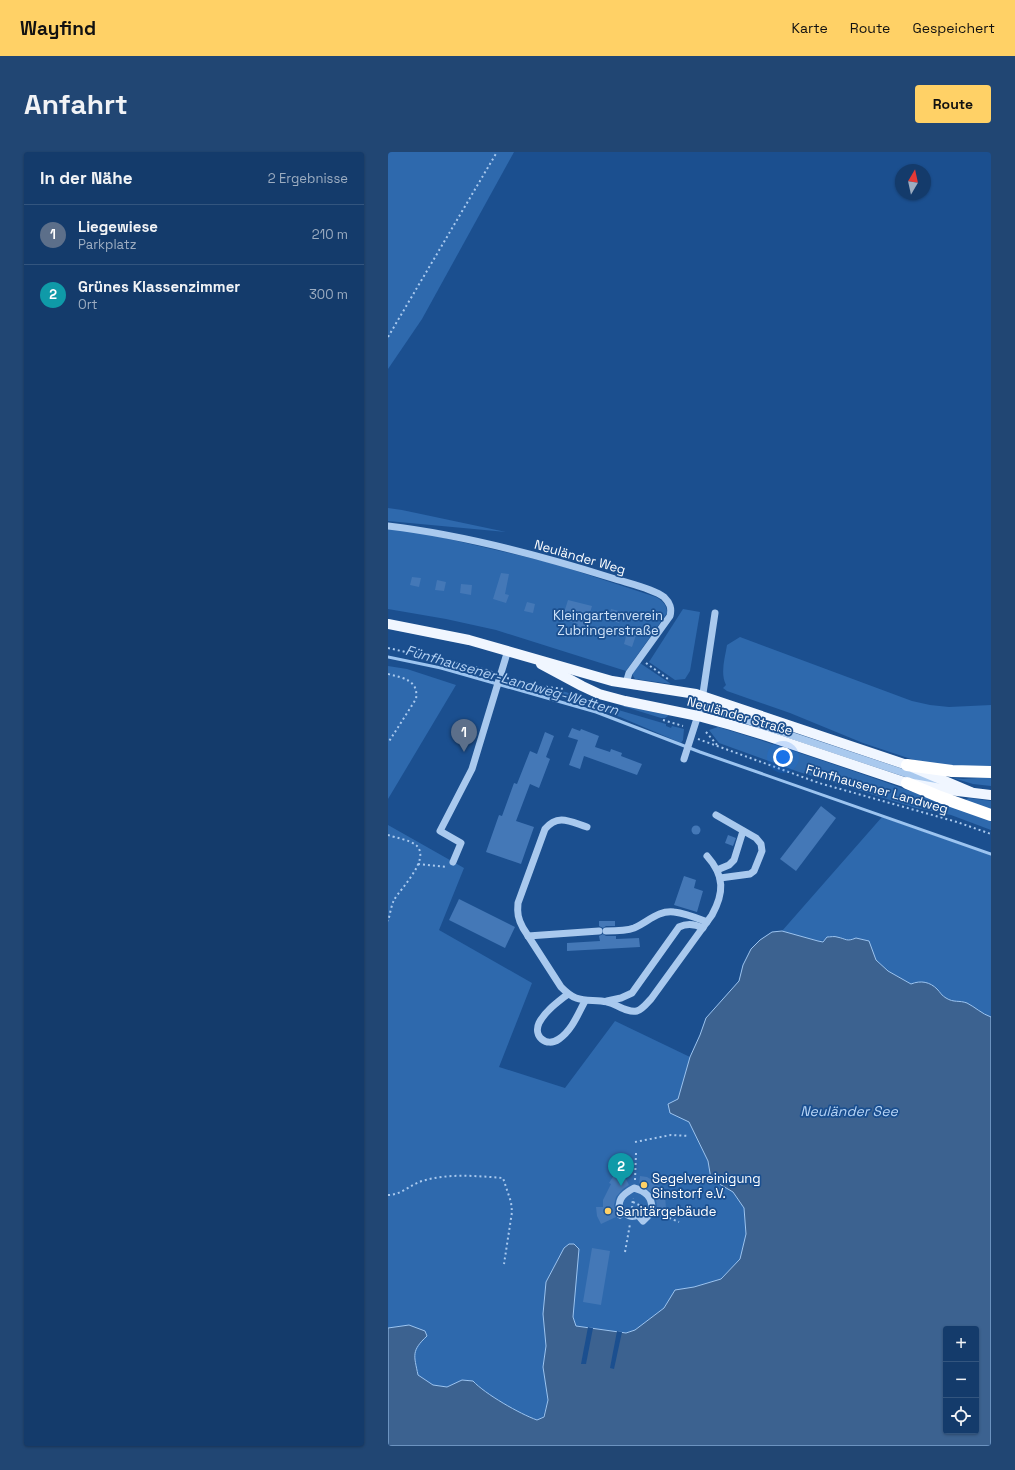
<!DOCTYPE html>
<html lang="de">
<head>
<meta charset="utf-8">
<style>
	:root { --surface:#143b6b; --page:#214673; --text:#f1f3f6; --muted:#9dadc1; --line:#33557e; --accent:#ffd166 }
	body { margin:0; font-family:"Space Grotesk",sans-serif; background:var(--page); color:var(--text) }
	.controls { position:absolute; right:12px; bottom:12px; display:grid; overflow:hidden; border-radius:4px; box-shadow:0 1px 3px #0004 }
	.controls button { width:36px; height:36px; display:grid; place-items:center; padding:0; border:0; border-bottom:1px solid var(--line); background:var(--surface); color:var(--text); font:20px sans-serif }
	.compass { position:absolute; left:507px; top:12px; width:36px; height:36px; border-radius:50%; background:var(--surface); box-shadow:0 1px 3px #0004; rotate:9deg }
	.you { position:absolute; left:395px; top:605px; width:14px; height:14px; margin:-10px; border:3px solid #fff; border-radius:50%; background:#1a73e8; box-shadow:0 0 0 6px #1a73e833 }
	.badge { display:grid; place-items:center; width:26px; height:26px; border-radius:50%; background:var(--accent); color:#fff; font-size:13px; font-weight:700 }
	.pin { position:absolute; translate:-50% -33px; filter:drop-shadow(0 1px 2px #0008) }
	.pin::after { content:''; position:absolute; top:21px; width:14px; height:12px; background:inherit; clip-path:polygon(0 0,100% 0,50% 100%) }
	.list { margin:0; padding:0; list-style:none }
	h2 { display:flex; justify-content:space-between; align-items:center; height:52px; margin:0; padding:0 16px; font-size:17px }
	h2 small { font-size:13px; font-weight:400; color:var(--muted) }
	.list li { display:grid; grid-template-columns:26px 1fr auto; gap:12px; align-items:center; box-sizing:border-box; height:60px; padding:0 16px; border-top:1px solid var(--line) }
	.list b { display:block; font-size:15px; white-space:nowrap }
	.list p { margin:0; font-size:13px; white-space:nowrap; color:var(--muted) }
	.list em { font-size:13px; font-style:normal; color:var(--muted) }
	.icon { flex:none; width:22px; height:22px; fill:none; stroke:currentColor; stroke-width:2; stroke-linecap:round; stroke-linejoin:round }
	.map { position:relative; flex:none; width:603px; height:1294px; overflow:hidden; border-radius:4px }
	header { display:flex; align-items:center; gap:24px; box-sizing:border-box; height:56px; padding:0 20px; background:var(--accent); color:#111 }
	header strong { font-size:19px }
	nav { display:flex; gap:22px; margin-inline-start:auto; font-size:14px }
	.intro { display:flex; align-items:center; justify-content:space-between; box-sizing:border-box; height:96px; padding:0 24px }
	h1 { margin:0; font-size:28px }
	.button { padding:10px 18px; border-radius:4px; background:var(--accent); color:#111; font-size:14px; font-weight:700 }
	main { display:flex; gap:24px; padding:0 24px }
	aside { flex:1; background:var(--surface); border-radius:4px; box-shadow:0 1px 3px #0004 }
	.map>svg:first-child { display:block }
</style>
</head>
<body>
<header>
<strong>Wayfind</strong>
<nav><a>Karte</a><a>Route</a><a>Gespeichert</a></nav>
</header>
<div class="intro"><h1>Anfahrt</h1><a class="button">Route</a></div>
<main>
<aside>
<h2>In der Nähe<small>2 Ergebnisse</small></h2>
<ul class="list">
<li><span class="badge" style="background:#5c6f8a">1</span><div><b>Liegewiese</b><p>Parkplatz</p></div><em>210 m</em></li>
<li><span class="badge" style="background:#0f9aa8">2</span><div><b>Grünes Klassenzimmer</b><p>Ort</p></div><em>300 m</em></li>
</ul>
</aside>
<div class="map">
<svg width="603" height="1294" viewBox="0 0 603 1294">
	<rect width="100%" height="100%" fill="#1b4f8f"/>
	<g fill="#2e69ad">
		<polygon points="0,0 126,0 34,167 0,217"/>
		<polygon points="0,356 14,358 118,380 0,369"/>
		<path d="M0,376L35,381L164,411L268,445C275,449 279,453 279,461L238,519L108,478L58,467L0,457Z"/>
		<polygon points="295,457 312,460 302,519 297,527 287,528 261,510"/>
		<path d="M352,485L524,549L542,553L561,555L603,553V616L566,615L526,608L475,591L402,561L339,539L335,536L338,533C332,521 337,506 339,493Z"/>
		<polygon points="252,511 283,532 247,527 244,522"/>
		<polygon points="0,514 19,517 68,533 0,647"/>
		<polygon points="116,528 153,536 178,540 210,552 278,572 278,574 283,576 284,574 296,577 295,588 293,591 232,565 190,550 118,533 116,531"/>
		<polygon points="231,553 280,563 280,564 277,566 273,566"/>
		<path d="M330,575C422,603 512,635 603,668V678L563,663L528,656L411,620L331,591L321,578Z"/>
		<polygon points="603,625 603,634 585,632 565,626 575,627"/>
		<polygon points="581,646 603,649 603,658 577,648"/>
		<polygon points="494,665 603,703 603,865 596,863 578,851 566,850 556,845 548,836 528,830 523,832 500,819 488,808 468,786 461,789 453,787 430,789 394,779"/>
		<path d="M0,673L76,716L51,778L144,831L111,915L177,936L227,869L302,905L290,947L320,1009L323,1027L345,1040L356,1056L358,1082L352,1107L333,1127L306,1135L288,1138L276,1156L247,1178L238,1181L188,1174L185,1165L176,1096L158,1130L155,1162L158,1194L155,1215L160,1248L155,1265L149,1268C132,1262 97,1243 85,1229L74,1228L59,1235L45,1233L30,1223C26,1203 23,1199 38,1184L0,1176Z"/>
	</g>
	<path fill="#3c6290" stroke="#9cc4f0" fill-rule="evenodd" d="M394,779L430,789L435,790L439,785C442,785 447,784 449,785C459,787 458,790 468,786L481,789L488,808L500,819L523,832C533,828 542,830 549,837C552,840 554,844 558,846C566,851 571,848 579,851C587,855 594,862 603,865V1294H0V1176L21,1173L37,1179L39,1184C23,1199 26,1203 30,1223L45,1233L59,1235L74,1228L85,1229C97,1242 132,1262 149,1268L156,1265L160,1248L155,1215L158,1194L155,1162L158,1130L176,1096L181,1092H186L191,1097L185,1165L188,1174L238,1181L247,1178L276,1156L287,1138L306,1135L333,1127L352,1107L358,1082L356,1056L345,1040L323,1027L320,1009L301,970L282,961L280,952L290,947L302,905L312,883L318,866L351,829L355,813L363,797L372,788L384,780ZM558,1177H588V1279H558Z"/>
	<g fill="#1b4f8f">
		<polygon points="200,1175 205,1176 198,1212 193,1212"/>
		<polygon points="229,1179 234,1180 226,1217 222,1216"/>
	</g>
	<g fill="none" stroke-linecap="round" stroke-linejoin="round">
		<polyline stroke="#9cc4f0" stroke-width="3" points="0,505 53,516 208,560 312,600 603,702"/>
	</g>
	<g fill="#4478b7">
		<polygon points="113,421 121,422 117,442 121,443 118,451 105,447"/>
		<polygon points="24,425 33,426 31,435 22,433"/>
		<polygon points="49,428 58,430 56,439 47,438"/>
		<polygon points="73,432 84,433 83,443 72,441"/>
		<polygon points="180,448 204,454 197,477 189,475 190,472 174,467"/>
		<polygon points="139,450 147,452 145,461 136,459"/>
		<polygon points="223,457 235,460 231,471 220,467"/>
		<polygon points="239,481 248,483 244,495 236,492"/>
		<polygon points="184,576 192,579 193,577 211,584 207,595 222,600 223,597 234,601 233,604 254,612 249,623 196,604 192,617 181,613 190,588 180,585"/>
		<polygon points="157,580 166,584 158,605 162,607 151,636 142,632 128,669 146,675 133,712 98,700 111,663 114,664 126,631 129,632 142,599 149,602"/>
		<polygon points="433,654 448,666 408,719 392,707"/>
		<circle cx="308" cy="678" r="4.5"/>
		<polygon points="340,683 348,686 345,694 337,691"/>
		<polygon points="296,724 308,728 306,736 315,739 309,760 286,753"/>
		<polygon points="71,747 127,775 117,796 61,768"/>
		<polygon points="211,769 227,769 227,774 218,774 215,776 211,774"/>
		<polygon points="215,782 218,784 228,784 228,787 251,786 252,795 179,799 179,791 212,789 211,784"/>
		<polygon points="235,1021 241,1033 235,1037 228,1045 226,1053 228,1065 213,1072 209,1064 208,1055 215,1055 215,1048 223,1032 221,1031 226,1023"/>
		<polygon points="252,1024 259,1025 269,1031 277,1043 278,1056 275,1062 270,1060 268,1048 263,1040 251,1032"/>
		<polygon points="204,1096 222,1099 213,1153 195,1150"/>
	</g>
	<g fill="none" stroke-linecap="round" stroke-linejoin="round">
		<g stroke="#a9c9ee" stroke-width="2" stroke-dasharray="2 3" stroke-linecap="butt">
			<polyline points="0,185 109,0"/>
			<polyline points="0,496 99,518 106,521"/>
			<polyline points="258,511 280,527"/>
			<path d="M0,522C15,526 31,528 28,547L0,591"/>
			<polyline points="119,526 151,534 176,537"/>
			<polyline points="275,568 295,574"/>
			<polyline points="318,580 330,594"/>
			<polyline points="310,587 431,631 569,670 603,682"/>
			<path d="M0,683C8,686 23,688 29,694C42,708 13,736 6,748C3,754 2,763 0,769"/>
			<polyline points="30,712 59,715"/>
			<polyline points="247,990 283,983 301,984"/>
			<polyline points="247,1028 248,1001"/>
			<path d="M0,1043C13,1043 22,1033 34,1029C61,1021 88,1024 115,1026L123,1050L124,1060L116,1112"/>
			<polyline points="245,1050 255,1055"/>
			<polyline points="244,1056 245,1046"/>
			<polyline points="272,1062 291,1070"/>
			<polyline points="237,1100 242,1072"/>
		</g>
		<g stroke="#a9c9ee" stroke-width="7">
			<path d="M0,374C76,383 151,403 224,426C239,431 264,436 276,445C282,451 284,456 282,464L241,521L238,531"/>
			<polyline points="314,548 327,461"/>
			<polyline points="312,553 519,622 558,633"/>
			<polyline points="296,607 311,560"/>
			<polyline points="328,663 368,686 373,692 374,699 366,719 362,722 332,726"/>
			<path d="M199,675C183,670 170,661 157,677L130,751C129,761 130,767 135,776L173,835C178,840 182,844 188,846C198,850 209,847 219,850C229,852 238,861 249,859C255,857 259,851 263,847L324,763C336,741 337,724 319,704"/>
			<polyline points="65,710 73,691 52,679 84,617 120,498"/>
			<polyline points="329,718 341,713 346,708 355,679"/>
			<path d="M218,779C227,779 238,779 246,776C260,770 270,758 286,760C297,761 309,766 319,770"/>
			<polyline points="140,784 211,779"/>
			<path d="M180,842C170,850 157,859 151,871C145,884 158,896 171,887C184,878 190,862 197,849"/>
			<path d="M219,849L233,846L244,841L291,775C299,771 307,772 315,776"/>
			<path d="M246,1036C258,1039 264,1045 264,1057L265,1059L255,1069L250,1063C243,1066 240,1064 235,1059L232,1063C229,1048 233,1043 246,1036Z"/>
		</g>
		<g stroke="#f0f6ff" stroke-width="10">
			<polyline points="0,472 81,488 224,529 308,542 519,613 583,640"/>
			<polyline points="153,512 194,534 211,542 237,549 310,564 343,573 379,584 519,631 553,637 603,643"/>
		</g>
		<g stroke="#fff" stroke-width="12">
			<polyline points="519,613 564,619 603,620"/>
			<polyline points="519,631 552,645 603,663"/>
		</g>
	</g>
	<g fill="#ffd166" stroke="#1b4f8f" stroke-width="1.5">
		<circle cx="256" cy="1033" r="4"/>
		<circle cx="220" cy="1059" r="4"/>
	</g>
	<g text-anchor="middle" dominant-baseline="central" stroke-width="3.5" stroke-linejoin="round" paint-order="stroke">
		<g font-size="13" fill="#fff" stroke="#1b4f8f">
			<text transform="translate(192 405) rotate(16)">Neuländer Weg</text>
			<text transform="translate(352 564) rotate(16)">Neuländer Straße</text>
			<text transform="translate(489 637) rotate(16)">Fünfhausener Landweg</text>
		</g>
		<g font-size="13" fill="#cfe3fa" stroke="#1b4f8f">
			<text x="220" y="463">Kleingartenverein<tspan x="220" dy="15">Zubringerstraße</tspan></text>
		</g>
		<g font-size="13" fill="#fff" stroke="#1b4f8f" text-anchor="start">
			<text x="264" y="1026">Segelvereinigung<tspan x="264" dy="15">Sinstorf e.V.</tspan></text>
			<text x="228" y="1059">Sanitärgebäude</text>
		</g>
		<g font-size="14" font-style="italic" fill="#b5d3f5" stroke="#1b4f8f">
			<text transform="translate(124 528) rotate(16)">Fünfhausener-Landweg-Wettern</text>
			<text x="461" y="959">Neuländer See</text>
		</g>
	</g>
</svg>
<div class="controls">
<button>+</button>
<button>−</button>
<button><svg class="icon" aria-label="locate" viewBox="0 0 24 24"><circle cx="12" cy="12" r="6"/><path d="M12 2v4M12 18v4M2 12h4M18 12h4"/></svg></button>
</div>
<svg class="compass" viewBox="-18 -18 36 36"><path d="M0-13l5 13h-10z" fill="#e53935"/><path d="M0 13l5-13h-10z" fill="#9dadc1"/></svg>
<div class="you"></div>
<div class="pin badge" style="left:76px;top:600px;background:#5c6f8a">1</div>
<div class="pin badge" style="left:233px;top:1034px;background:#0f9aa8">2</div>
</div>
</main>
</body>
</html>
